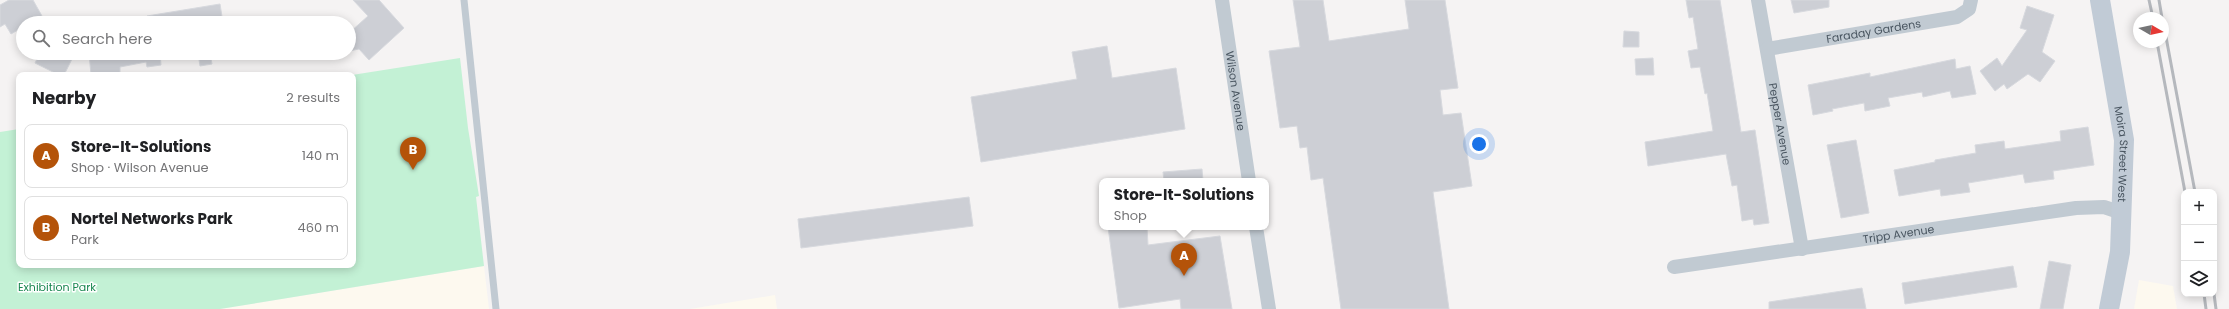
<!DOCTYPE html>
<html lang="en">
<head>
<meta charset="utf-8">
<style>
	:root { --surface:#fff; --page:#f6f6f6; --text:#202124; --muted:#757577; --line:#e0e0e0; --accent:#b45309 }
	body { margin:0; font-family:Poppins,sans-serif; background:var(--page); color:var(--text) }
	.controls { position:absolute; right:12px; bottom:12px; display:grid; overflow:hidden; border-radius:8px; box-shadow:0 2px 10px #0003 }
	.controls button { width:36px; height:36px; display:grid; place-items:center; padding:0; border:0; border-bottom:1px solid var(--line); background:var(--surface); color:var(--text); font:20px sans-serif }
	.compass { position:absolute; left:2133px; top:12px; width:36px; height:36px; border-radius:50%; background:var(--surface); box-shadow:0 2px 10px #0003; rotate:99deg }
	.you { position:absolute; left:1479px; top:144px; width:14px; height:14px; margin:-10px; border:3px solid #fff; border-radius:50%; background:#1a73e8; box-shadow:0 0 0 6px #1a73e833 }
	.badge { display:grid; place-items:center; width:26px; height:26px; border-radius:50%; background:var(--accent); color:#fff; font-size:13px; font-weight:700 }
	.pin { position:absolute; translate:-50% -33px; filter:drop-shadow(0 1px 2px #0008) }
	.pin::after { content:''; position:absolute; top:21px; width:14px; height:12px; background:inherit; clip-path:polygon(0 0,100% 0,50% 100%) }
	.popup { position:absolute; left:1099px; top:178px; width:170px; height:52px; box-sizing:border-box; display:grid; place-content:center; border-radius:8px; background:var(--surface); filter:drop-shadow(0 1px 3px #0005); font-size:13px; white-space:nowrap; color:var(--muted) }
	.popup b { font-size:15px; color:var(--text) }
	.popup::after { content:''; position:absolute; left:50%; top:100%; margin-left:-8px; border:8px solid transparent; border-top-color:var(--surface) }
	.list { margin:0; padding:0; list-style:none }
	h2 { display:flex; justify-content:space-between; align-items:center; height:52px; margin:0; padding:0 16px; font-size:17px }
	h2 small { font-size:13px; font-weight:400; color:var(--muted) }
	.list li { display:grid; grid-template-columns:26px 1fr auto; gap:12px; align-items:center; box-sizing:border-box; height:64px; margin:0 8px 8px; padding:0 8px; border:1px solid var(--line); border-radius:8px }
	.list b { display:block; font-size:15px; white-space:nowrap }
	.list p { margin:0; font-size:13px; white-space:nowrap; color:var(--muted) }
	.list em { font-size:13px; font-style:normal; color:var(--muted) }
	.icon { flex:none; width:22px; height:22px; fill:none; stroke:currentColor; stroke-width:2; stroke-linecap:round; stroke-linejoin:round }
	.map { position:relative; flex:none; width:2229px; height:309px; overflow:hidden }
	.search { position:absolute; background:var(--surface); box-shadow:0 2px 10px #0003; left:16px; top:16px; width:340px; height:44px; display:flex; align-items:center; gap:10px; box-sizing:border-box; padding:0 14px; border-radius:22px; color:var(--muted); font-size:15px }
	.panel { position:absolute; background:var(--surface); box-shadow:0 2px 10px #0003; left:16px; top:72px; width:340px; height:196px; border-radius:8px }
	.map>svg:first-child { display:block }
</style>
</head>
<body>
<div class="map">
<svg width="2229" height="309" viewBox="0 0 2229 309">
	<rect width="100%" height="100%" fill="#f5f3f3"/>
	<g fill="#fdf9ef">
		<polygon points="484,266 489,309 220,309"/>
		<polygon points="2139,280 2173,286 2177,309 2134,309"/>
		<polygon points="775,295 777,309 690,309"/>
	</g>
	<polygon fill="#c3f1d5" points="460,58 468,128 479,196 476,197 484,266 220,309 0,309 0,132 19,129 19,265 353,265 352,75"/>
	<g fill="#cdcfd5" stroke="#d7d9de">
		<polygon points="9,0 33,0 42,16 30,23 23,23 23,27 11,34 5,24 0,27 0,5"/>
		<polygon points="353,0 379,0 404,28 369,60 359,49 349,51 349,33 368,16"/>
		<polygon points="1293,0 1323,0 1329,41 1409,29 1405,0 1445,0 1458,88 1440,90 1443,115 1461,113 1472,186 1433,192 1449,309 1341,309 1323,178 1311,180 1307,147 1300,148 1297,126 1280,128 1269,51 1300,47"/>
		<polygon points="1686,0 1720,0 1741,132 1755,130 1769,223 1754,225 1753,219 1742,221 1737,185 1732,186 1726,154 1648,166 1645,142 1713,131 1707,93 1705,94 1700,67 1691,68 1688,51 1698,49 1693,17 1689,18"/>
		<polygon points="1791,0 1829,0 1829,7 1794,13"/>
		<polygon points="220,4 223,23 148,23 147,16"/>
		<polygon points="2027,6 2054,15 2042,52 2055,61 2040,82 2028,74 2007,89 2004,84 1995,91 1980,71 1997,58 2002,66 2027,30 2020,28"/>
		<polygon points="1624,31 1639,32 1639,47 1623,47"/>
		<polygon points="1107,46 1112,78 1176,68 1185,129 981,162 971,97 1077,79 1072,52"/>
		<polygon points="40,53 75,53 64,75 59,75 35,63"/>
		<polygon points="89,53 160,53 161,65 147,67 146,62 120,67 120,75 91,75"/>
		<polygon points="198,53 210,53 212,64 200,66"/>
		<polygon points="1653,58 1654,75 1636,75 1635,59"/>
		<polygon points="1955,59 1956,69 1970,66 1976,94 1952,98 1950,91 1923,97 1922,92 1888,98 1890,106 1865,111 1864,103 1832,109 1833,111 1813,115 1808,85 1870,73 1870,77"/>
		<polygon points="2088,127 2094,165 2053,171 2054,179 2025,183 2023,174 1968,183 1970,192 1941,196 1940,189 1899,196 1894,170 1935,162 1935,160 1976,153 1975,145 2004,141 2005,149 2061,141 2060,131"/>
		<polygon points="1856,140 1869,213 1841,218 1827,145"/>
		<polygon points="1202,169 1203,181 1164,181 1163,172"/>
		<polygon points="969,197 973,226 801,248 798,219"/>
		<polygon points="1108,227 1147,227 1148,245 1220,236 1232,309 1181,309 1180,299 1119,308"/>
		<polygon points="2049,261 2071,265 2063,309 2040,309"/>
		<polygon points="2013,266 2017,287 1905,304 1902,283"/>
		<polygon points="1862,288 1866,309 1769,309 1769,302"/>
	</g>
	<g fill="none" stroke-linecap="round" stroke-linejoin="round">
		<polyline stroke="#c1cad2" stroke-width="7" points="464,0 496,309"/>
		<g stroke="#c1cad2" stroke-width="14">
			<path id="s1" d="M1222,0L1249,181"/>
			<path id="s2" d="M1758,0L1802,249"/>
			<path id="s3" d="M1767,49L1957,17L1969,9L1971,0"/>
			<polyline points="1256,227 1269,309"/>
			<path id="s4" d="M1674,267L2076,208L2104,207L2122,213"/>
		</g>
		<path stroke="#c1cbd6" stroke-width="20" id="s5" d="M2100,0L2124,140L2120,252L2109,309"/>
		<g stroke="#b5b8bd" stroke-width="3">
			<polyline points="2149,0 2153,18"/>
			<polyline points="2159,0 2162,18"/>
			<polyline points="2163,21 2195,192"/>
			<polyline points="2157,42 2185,192"/>
			<polyline points="2204,294 2206,309"/>
			<polyline points="2214,294 2216,309"/>
		</g>
	</g>
	<g text-anchor="middle" dominant-baseline="central" stroke-width="3" stroke-linejoin="round" paint-order="stroke">
		<g font-size="11" fill="#4a5661" stroke="#fff">
			<text stroke="none"><textPath href="#s3" startOffset="108">Faraday Gardens</textPath></text>
			<text stroke="none"><textPath href="#s1" startOffset="92">Wilson Avenue</textPath></text>
			<text stroke="none"><textPath href="#s2" startOffset="126">Pepper Avenue</textPath></text>
			<text stroke="none"><textPath href="#s5" startOffset="156">Moira Street West</textPath></text>
			<text stroke="none"><textPath href="#s4" startOffset="227">Tripp Avenue</textPath></text>
		</g>
		<g font-size="11" fill="#17864f" stroke="#fff">
			<text x="57" y="287">Exhibition Park</text>
		</g>
	</g>
</svg>
<div class="controls">
<button>+</button>
<button>−</button>
<button><svg class="icon" aria-label="layers" viewBox="0 0 24 24"><path d="M12 4l9 5-9 5-9-5zM3 14l9 5 9-5"/></svg></button>
</div>
<svg class="compass" viewBox="-18 -18 36 36"><path d="M0-13l5 13h-10z" fill="#e53935"/><path d="M0 13l5-13h-10z" fill="#757577"/></svg>
<div class="you"></div>
<div class="pin badge" style="left:1184px;top:276px">A</div>
<div class="popup"><b>Store-It-Solutions</b>Shop</div>
<div class="pin badge" style="left:413px;top:170px">B</div>
<div class="search"><svg class="icon" aria-label="search" viewBox="0 0 24 24"><circle cx="10" cy="10" r="6"/><path d="M15 15l6 6"/></svg>Search here</div>
<section class="panel">
<h2>Nearby<small>2 results</small></h2>
<ul class="list">
<li><span class="badge">A</span><div><b>Store-It-Solutions</b><p>Shop · Wilson Avenue</p></div><em>140 m</em></li>
<li><span class="badge">B</span><div><b>Nortel Networks Park</b><p>Park</p></div><em>460 m</em></li>
</ul>
</section>
</div>
</body>
</html>
